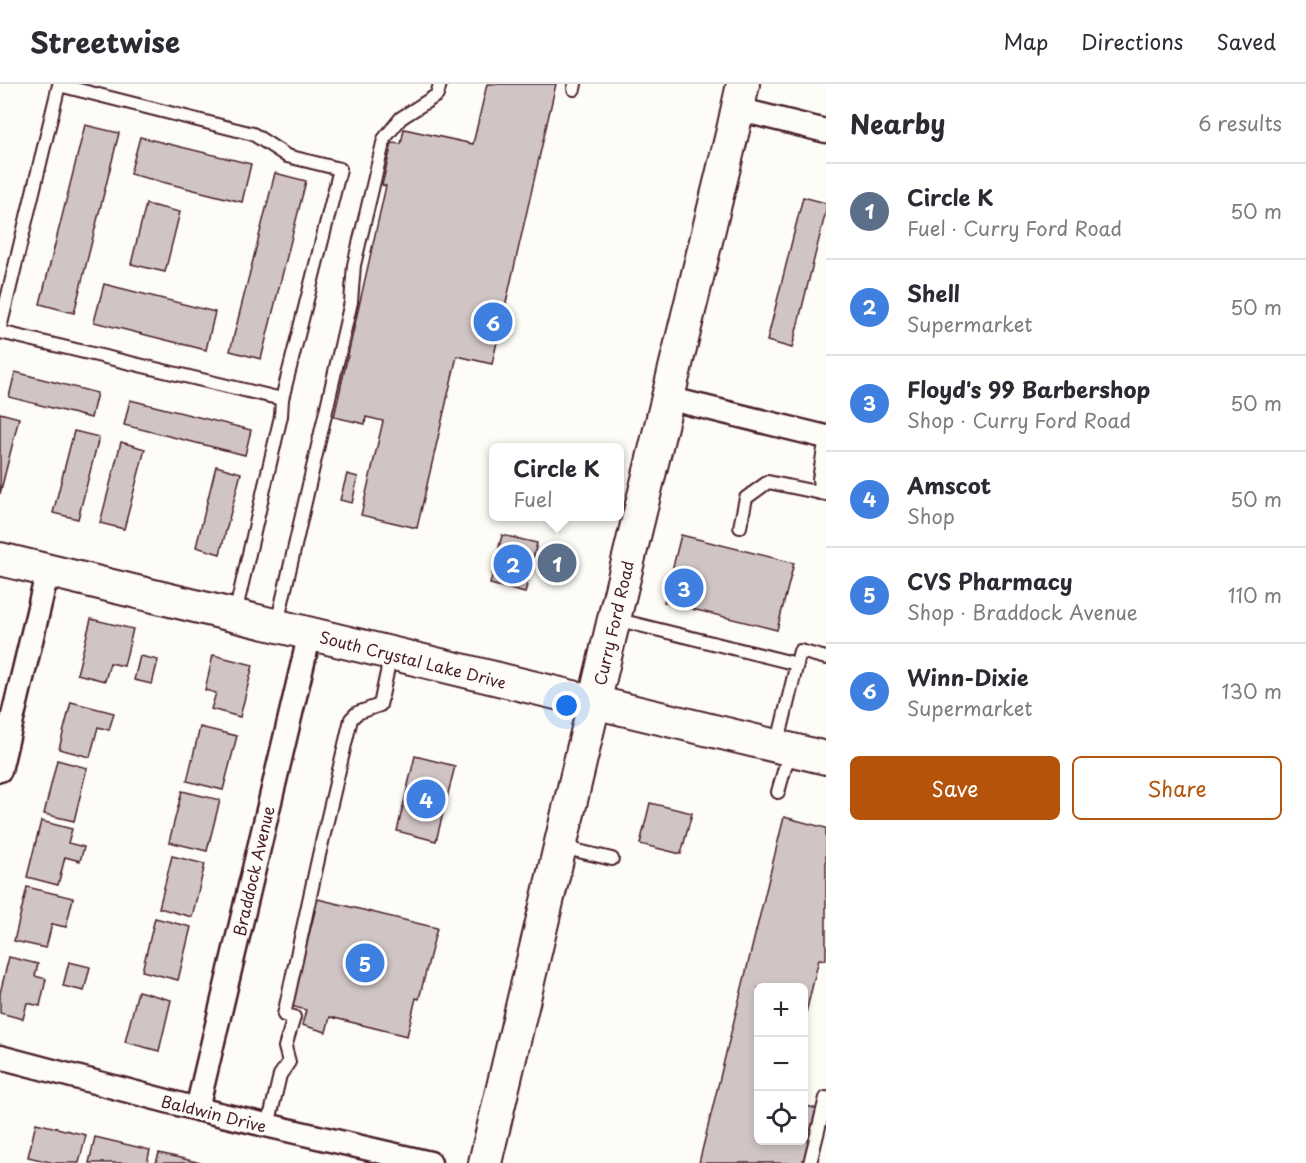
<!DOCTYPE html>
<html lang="en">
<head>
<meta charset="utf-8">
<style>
	:root { --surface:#fff; --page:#f7f7f7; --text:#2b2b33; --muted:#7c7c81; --line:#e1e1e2; --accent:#b45309 }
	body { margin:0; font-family:"Playpen Sans",sans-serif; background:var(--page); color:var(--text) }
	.controls { position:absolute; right:18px; bottom:18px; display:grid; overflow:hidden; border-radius:9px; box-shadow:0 3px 9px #0003 }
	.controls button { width:54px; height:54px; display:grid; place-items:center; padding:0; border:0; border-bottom:2px solid var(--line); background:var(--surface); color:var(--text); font:30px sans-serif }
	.you { position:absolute; left:567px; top:622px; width:21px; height:21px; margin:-15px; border:4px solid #fff; border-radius:50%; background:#1a73e8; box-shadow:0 0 0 9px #1a73e833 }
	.badge { display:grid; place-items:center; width:39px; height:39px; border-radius:50%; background:var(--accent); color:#fff; font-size:20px; font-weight:700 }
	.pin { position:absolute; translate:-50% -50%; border:3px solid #fff; box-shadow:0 2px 6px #0006 }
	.popup { position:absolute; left:489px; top:359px; width:135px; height:78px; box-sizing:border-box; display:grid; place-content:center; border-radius:9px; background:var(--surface); filter:drop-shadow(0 2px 4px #0005); font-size:20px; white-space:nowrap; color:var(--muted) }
	.popup b { font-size:22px; color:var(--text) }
	.popup::after { content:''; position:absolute; left:50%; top:100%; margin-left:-12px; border:12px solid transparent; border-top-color:var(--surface) }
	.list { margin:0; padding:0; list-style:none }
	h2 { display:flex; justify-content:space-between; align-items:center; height:78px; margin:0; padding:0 24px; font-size:26px }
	h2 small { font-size:20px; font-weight:400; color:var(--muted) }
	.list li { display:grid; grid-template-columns:39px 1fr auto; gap:18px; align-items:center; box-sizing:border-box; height:96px; padding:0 24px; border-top:2px solid var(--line) }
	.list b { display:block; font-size:22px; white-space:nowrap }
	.list p { margin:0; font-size:20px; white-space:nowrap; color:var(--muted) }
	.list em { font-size:20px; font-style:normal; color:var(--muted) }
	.actions { display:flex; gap:12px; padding:18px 24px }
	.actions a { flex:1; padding:14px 0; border:2px solid var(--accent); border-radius:9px; text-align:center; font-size:21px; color:var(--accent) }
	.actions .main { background:var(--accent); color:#fff }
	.icon { flex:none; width:33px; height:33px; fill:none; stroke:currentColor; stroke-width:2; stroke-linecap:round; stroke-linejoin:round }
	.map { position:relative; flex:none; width:826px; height:1079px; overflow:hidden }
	header { display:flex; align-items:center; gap:36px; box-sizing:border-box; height:84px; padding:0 30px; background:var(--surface); border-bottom:2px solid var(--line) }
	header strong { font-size:28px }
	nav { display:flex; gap:33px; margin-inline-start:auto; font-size:21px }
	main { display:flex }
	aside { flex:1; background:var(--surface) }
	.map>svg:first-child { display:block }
</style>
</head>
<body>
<header>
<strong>Streetwise</strong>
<nav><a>Map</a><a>Directions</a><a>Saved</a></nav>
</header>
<main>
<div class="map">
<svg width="826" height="1079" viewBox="0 0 826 1079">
	<rect width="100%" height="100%" fill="#fdfcf7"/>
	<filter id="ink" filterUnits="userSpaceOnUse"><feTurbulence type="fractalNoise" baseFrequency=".0167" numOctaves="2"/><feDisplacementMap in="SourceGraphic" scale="12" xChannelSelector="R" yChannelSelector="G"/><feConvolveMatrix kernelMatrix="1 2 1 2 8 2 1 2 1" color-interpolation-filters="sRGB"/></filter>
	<g filter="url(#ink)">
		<g fill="#d0c5c4" stroke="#4a1f2b" stroke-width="1.5">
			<polygon points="487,0 556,0 492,280 457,272 417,444 361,431 383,337 366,333 365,340 334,333 386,102 382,101 392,59 401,60 404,45 473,60"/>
			<polygon points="85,41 119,49 74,229 40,220"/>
			<polygon points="140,53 251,80 242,118 130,90"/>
			<polygon points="275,89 306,97 261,275 230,267"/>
			<polygon points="803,113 826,119 826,127 792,264 767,257"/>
			<polygon points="146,120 180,128 165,188 131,180"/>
			<polygon points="104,200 215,228 206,266 94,238"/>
			<polygon points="15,288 97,309 91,334 9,313"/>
			<polygon points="130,316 251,346 245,371 124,341"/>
			<polygon points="0,329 19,334 0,410"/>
			<polygon points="74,347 99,353 78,435 53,429"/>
			<polygon points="121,358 145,365 124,445 100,439"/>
			<polygon points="216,382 241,389 220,470 196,463"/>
			<polygon points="347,390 358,393 352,419 340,416"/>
			<polygon points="502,451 537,459 525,509 490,500"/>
			<polygon points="681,451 794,479 777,546 664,518"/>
			<polygon points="91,535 133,545 124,582 110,579 105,597 77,590"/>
			<polygon points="213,571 253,581 240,633 211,625 216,609 205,606"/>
			<polygon points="140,572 158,576 152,600 134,596"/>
			<polygon points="71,618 114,629 109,646 98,643 90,673 59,665"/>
			<polygon points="200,643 237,652 223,706 187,697"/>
			<polygon points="415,672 455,682 436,757 397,747"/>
			<polygon points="57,676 87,684 74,737 44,730"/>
			<polygon points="182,707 220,716 207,767 169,758"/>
			<polygon points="650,719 692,729 681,770 640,760"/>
			<polygon points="784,733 826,744 826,876 819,875 804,937 804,904 758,904 758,1056 804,1056 804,1021 817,1025 804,1079 699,1079"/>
			<polygon points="41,737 72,745 68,759 84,763 80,777 65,773 58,801 27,793"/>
			<polygon points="172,772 205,780 192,833 159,824"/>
			<polygon points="27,803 73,814 66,843 52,840 46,864 14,857"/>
			<polygon points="318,815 437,844 419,915 416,914 407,952 330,933 326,948 302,941 306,926 291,922"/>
			<polygon points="155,834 191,843 178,896 142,887"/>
			<polygon points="9,873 38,880 35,892 46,895 40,922 27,919 23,935 0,929 0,909"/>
			<polygon points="69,878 90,883 84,907 63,902"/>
			<polygon points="138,907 171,916 159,967 125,958"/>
			<polygon points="36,1039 86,1051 79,1079 54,1079 28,1073"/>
			<polygon points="95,1053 150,1066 147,1079 89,1079"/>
			<polygon points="159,1069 201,1079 156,1079"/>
		</g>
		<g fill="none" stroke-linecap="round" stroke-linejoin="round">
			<defs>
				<g id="lane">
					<polyline points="574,5 575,0"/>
					<polyline points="0,244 59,1 253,50 287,72 340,85 282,315 0,248"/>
					<polyline points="826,353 819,395 821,409 826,410"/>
					<polyline points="740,443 746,414 768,398 821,409"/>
					<polyline points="235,530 281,332 282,315"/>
					<polyline points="615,535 797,580"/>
					<polyline points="277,540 351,218 354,181 384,55 401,34 437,11 440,0"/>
					<polyline points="777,662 800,567 826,574"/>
					<polyline points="778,708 790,666"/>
					<polyline points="561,763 612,775"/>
					<polyline points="268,1042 280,991 289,978 285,963 294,933 284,931 319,771 351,635 357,629 380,621 391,570"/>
					<polyline points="810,1079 826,1014"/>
				</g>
				<g id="street">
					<polyline points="737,25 826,47"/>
					<polyline points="667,314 826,353"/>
					<polyline points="0,686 48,486"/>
					<polyline points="0,973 197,1025 430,1079"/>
					<polyline points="197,1025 310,549"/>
				</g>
				<g id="secondary">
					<polyline points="0,475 826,674"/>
					<polyline points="485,1079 614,535 733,46 743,0"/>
				</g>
			</defs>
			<use href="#lane" stroke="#4a1f2b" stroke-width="16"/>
			<use href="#street" stroke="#4a1f2b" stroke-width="27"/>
			<use href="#secondary" stroke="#4a1f2b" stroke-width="36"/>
			<use href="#lane" stroke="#fdfcf7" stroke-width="12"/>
			<use href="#street" stroke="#fdfcf7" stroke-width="22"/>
			<use href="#secondary" stroke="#fdfcf7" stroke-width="32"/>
		</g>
	</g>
	<g text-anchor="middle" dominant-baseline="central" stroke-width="6" stroke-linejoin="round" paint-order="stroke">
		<g font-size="16" fill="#4a1f2b" stroke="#fdfcf7">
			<text transform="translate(613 539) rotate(-77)">Curry Ford Road</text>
			<text transform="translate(413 575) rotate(14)">South Crystal Lake Drive</text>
			<text transform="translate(253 787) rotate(-77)">Braddock Avenue</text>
			<text transform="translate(214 1029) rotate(14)">Baldwin Drive</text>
		</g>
	</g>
</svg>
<div class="controls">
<button>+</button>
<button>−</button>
<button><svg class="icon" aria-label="locate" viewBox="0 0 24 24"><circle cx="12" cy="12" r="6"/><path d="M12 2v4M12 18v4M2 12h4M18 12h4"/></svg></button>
</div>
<div class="you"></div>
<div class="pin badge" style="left:557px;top:479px;background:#5c6f8a">1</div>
<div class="popup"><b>Circle K</b>Fuel</div>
<div class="pin badge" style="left:513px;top:480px;background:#3f7fe0">2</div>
<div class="pin badge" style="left:684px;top:504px;background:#3f7fe0">3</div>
<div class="pin badge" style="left:426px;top:715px;background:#3f7fe0">4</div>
<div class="pin badge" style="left:365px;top:879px;background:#3f7fe0">5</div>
<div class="pin badge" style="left:493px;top:238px;background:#3f7fe0">6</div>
</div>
<aside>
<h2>Nearby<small>6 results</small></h2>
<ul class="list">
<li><span class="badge" style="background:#5c6f8a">1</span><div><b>Circle K</b><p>Fuel · Curry Ford Road</p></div><em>50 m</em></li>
<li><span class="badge" style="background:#3f7fe0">2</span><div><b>Shell</b><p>Supermarket</p></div><em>50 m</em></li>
<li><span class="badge" style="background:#3f7fe0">3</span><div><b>Floyd's 99 Barbershop</b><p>Shop · Curry Ford Road</p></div><em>50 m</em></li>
<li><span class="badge" style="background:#3f7fe0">4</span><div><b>Amscot</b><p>Shop</p></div><em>50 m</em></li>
<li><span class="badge" style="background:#3f7fe0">5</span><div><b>CVS Pharmacy</b><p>Shop · Braddock Avenue</p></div><em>110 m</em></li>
<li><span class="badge" style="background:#3f7fe0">6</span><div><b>Winn-Dixie</b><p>Supermarket</p></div><em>130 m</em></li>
</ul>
<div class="actions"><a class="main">Save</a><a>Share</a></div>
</aside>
</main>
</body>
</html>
